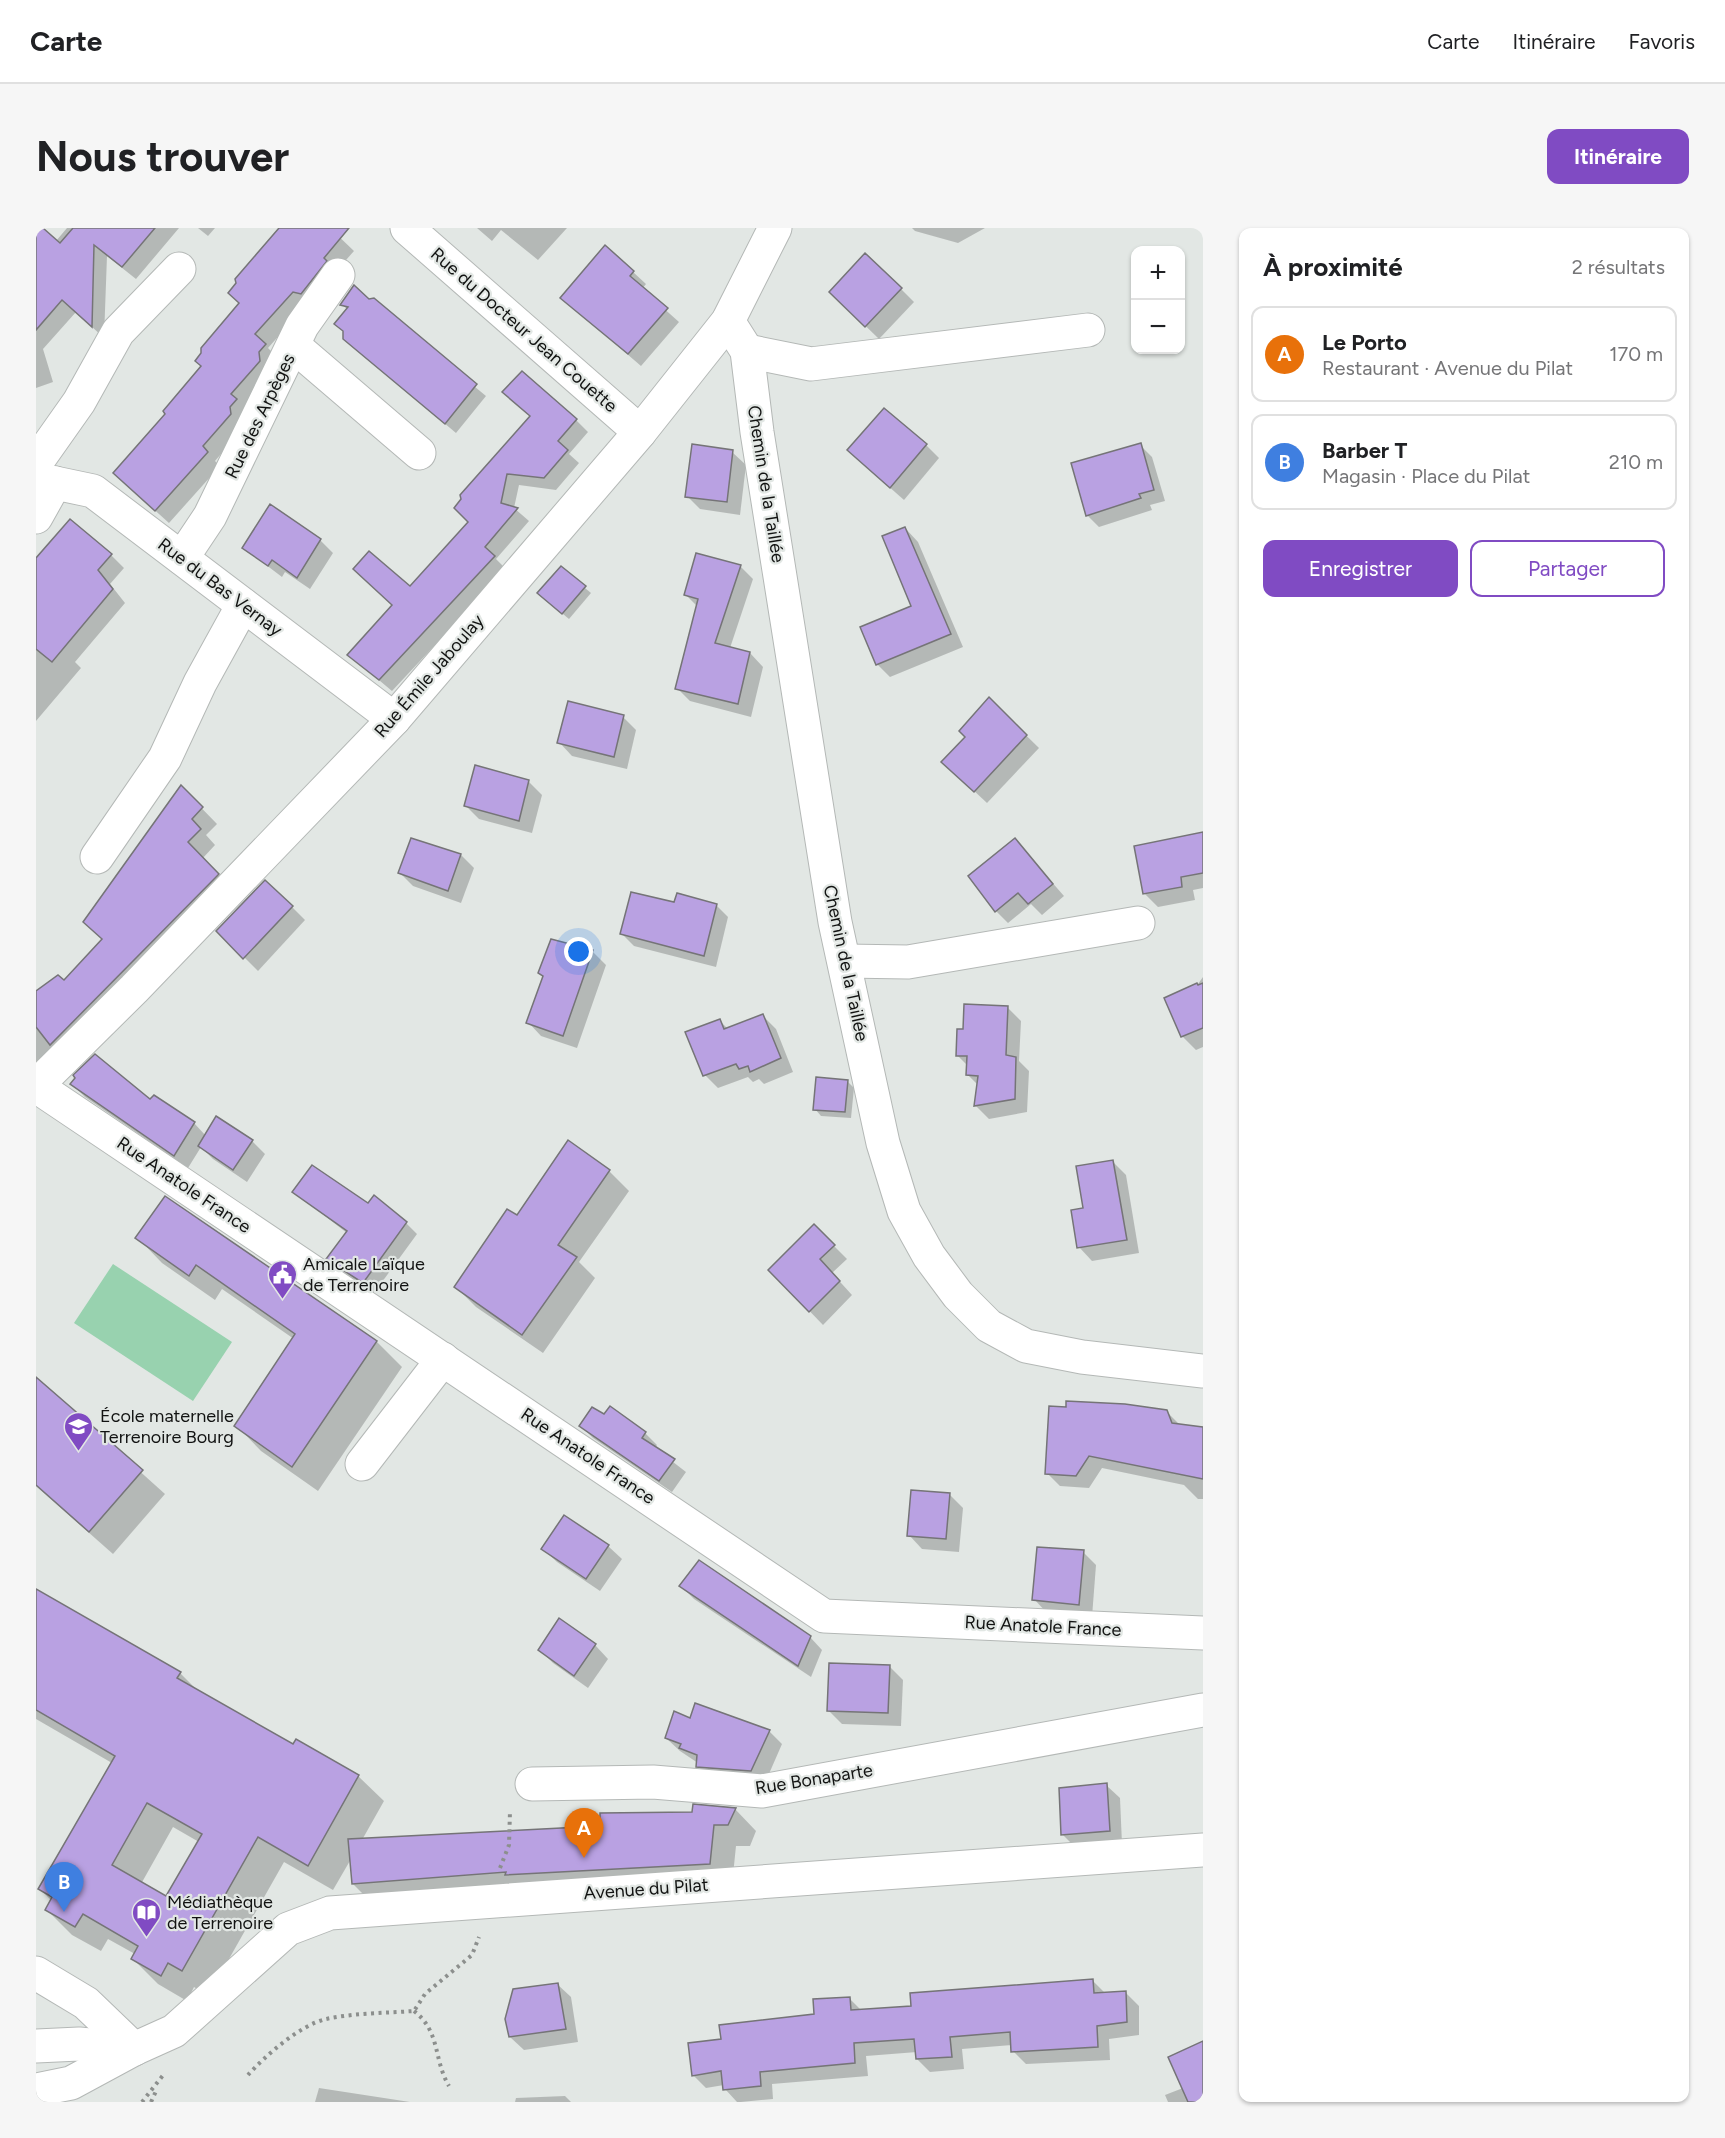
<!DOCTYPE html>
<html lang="fr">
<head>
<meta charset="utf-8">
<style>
	:root { --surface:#fff; --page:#f6f6f6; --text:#202124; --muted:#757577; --line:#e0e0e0; --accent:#804bc3 }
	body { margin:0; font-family:Figtree,sans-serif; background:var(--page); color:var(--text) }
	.controls { position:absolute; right:18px; top:18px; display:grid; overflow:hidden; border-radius:12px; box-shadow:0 2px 4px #0004 }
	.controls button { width:54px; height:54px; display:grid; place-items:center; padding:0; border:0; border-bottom:2px solid var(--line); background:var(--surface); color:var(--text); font:30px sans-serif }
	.you { position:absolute; left:543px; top:724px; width:21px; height:21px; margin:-15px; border:4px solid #fff; border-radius:50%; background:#1a73e8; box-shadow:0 0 0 9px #1a73e833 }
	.badge { display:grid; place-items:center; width:39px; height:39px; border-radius:50%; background:var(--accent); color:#fff; font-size:20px; font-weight:700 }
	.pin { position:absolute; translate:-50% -50px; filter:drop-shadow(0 2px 3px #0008) }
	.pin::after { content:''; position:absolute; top:32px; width:21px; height:18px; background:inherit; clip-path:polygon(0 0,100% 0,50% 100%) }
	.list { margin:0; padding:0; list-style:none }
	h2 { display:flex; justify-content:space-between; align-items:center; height:78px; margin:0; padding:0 24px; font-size:26px }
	h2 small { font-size:20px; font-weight:400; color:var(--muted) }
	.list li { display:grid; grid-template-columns:39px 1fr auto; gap:18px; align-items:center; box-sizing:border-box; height:96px; margin:0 12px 12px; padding:0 12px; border:2px solid var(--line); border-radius:12px }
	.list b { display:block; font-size:22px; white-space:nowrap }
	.list p { margin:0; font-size:20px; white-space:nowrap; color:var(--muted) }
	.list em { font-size:20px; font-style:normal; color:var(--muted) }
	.actions { display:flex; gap:12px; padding:18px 24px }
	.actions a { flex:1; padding:14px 0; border:2px solid var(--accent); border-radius:12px; text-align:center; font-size:21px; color:var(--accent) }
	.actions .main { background:var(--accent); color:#fff }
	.map { position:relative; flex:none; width:1167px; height:1874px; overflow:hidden; border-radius:12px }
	header { display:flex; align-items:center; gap:36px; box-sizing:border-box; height:84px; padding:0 30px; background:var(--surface); border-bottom:2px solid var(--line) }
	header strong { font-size:28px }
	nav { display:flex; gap:33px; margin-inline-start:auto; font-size:21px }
	.intro { display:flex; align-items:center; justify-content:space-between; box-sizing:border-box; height:144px; padding:0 36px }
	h1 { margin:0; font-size:42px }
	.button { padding:15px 27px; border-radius:12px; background:var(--accent); color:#fff; font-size:21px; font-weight:700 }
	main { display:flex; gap:36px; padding:0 36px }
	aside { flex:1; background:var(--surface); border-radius:12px; box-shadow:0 2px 4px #0004 }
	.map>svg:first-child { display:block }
</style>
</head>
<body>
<header>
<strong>Carte</strong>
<nav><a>Carte</a><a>Itinéraire</a><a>Favoris</a></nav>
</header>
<div class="intro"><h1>Nous trouver</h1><a class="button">Itinéraire</a></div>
<main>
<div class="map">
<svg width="1167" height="1874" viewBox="0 0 1167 1874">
	<rect width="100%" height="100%" fill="#e2e7e4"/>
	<polygon fill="#98d2af" points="77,1036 196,1114 157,1173 38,1095"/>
	<g fill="#0003" fill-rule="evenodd">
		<polygon points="31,0 143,0 100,51 71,28 68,110 40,84 7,121 17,154 0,160 0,16 20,13"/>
		<polygon points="162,0 179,0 172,8"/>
		<polygon points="246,0 294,0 318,23 232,120 242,130 236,147 208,180 213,186 207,200 179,233 184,238 133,295 93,259 131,186 167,138"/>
		<polygon points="441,0 531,0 502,32 465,2 456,13"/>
		<polygon points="876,0 949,0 922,15 879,3"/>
		<polygon points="597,44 610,56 606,61 643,94 605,138 526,70"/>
		<polygon points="318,59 450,168 420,205 308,111 312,82 306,76"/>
		<polygon points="865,61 878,74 843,111 808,77"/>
		<polygon points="480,176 540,192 552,204 533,226 543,235 520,262 483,257 478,280 493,293 460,331 470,341 356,463 313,427 434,294 495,189"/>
		<polygon points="890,217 903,230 868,272 826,235"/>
		<polygon points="1104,217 1116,229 1129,273 1114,277 1116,282 1063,299 1051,287"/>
		<polygon points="696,224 710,237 704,287 664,281 651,268"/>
		<polygon points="869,300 882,314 927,419 854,449 841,436 877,379"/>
		<polygon points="284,312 297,325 274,361 249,344 246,349 208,320"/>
		<polygon points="75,327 88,340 74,356 89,375 39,434 45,440 0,493 0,349"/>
		<polygon points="704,338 717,351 694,420 714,425 727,439 715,489 654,473 641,460 662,379 650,367"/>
		<polygon points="525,340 555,365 533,391 510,372"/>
		<polygon points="953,471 1003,520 951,575 920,546 931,509"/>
		<polygon points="587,489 600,502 591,541 536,528 523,514"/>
		<polygon points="440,539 493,554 506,567 496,605 443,591 430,578"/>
		<polygon points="146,560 181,596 170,607 179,617 166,631 197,662 0,847 0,763 22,749 28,754 67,712 48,694"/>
		<polygon points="1167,606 1167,660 1157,662 1159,672 1122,679 1109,666 1099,619"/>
		<polygon points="979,612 1028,668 1006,687 995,676 972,695 960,683"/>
		<polygon points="425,627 438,640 425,675 377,658 364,645"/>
		<polygon points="680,677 692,689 680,739 598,718 586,706"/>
		<polygon points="256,679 269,692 222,743 182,703"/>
		<polygon points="556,723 570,737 541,820 505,808 492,794 508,749 504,745"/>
		<polygon points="1167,749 1167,819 1160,822 1147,809 1130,771 1162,756"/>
		<polygon points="972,780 985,793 983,833 993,843 991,884 953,891 940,878 942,857 932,847 932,838 922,828 928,802"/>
		<polygon points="727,788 740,801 757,844 728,856 723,851 717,854 712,849 682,860 669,847 683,792 692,801"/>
		<polygon points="811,853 818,860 815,890 785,888 779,881"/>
		<polygon points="36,856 114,873 158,895 170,908 216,913 229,926 211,954 177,931 165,919 152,940 49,869"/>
		<polygon points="1077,934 1090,947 1103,1025 1056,1033 1043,1019 1048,981"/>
		<polygon points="573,943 593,963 543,1034 559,1050 507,1125 440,1079 420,1059 481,989"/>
		<polygon points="258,964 332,977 370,995 381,1006 338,1065 303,1041 292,1031 311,1005"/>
		<polygon points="129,970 341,1114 366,1139 282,1263 225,1223 200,1197 258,1111 186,1061 179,1072 126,1035 101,1009"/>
		<polygon points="778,998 811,1031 796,1045 816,1067 787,1097 734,1042"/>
		<polygon points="0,1150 129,1266 77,1326 0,1258"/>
		<polygon points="575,1180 609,1205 621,1217 619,1220 650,1244 636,1264 557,1210 545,1198 569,1188"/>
		<polygon points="1130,1183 1144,1197 1167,1201 1167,1271 1162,1271 1148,1257 1066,1240 1053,1260 1024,1258 1011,1245"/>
		<polygon points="913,1266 927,1280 923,1324 886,1321 873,1307"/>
		<polygon points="529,1289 572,1318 586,1331 564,1363 521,1334 507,1321"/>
		<polygon points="1047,1324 1060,1337 1056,1389 1011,1385 998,1371"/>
		<polygon points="645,1358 774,1409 786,1422 775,1449 658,1371"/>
		<path d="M0,1363L144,1445L163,1464L258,1518L322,1548L348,1573L326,1612L566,1599L699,1581L720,1603L714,1618H700L696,1657L339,1678L317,1656L315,1631L297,1662L248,1634L172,1768L158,1759L151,1773L122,1756L97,1731L99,1726L72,1711L65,1723L36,1707L11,1682L16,1673L4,1661L76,1535L0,1491ZM137,1599L163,1614L130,1670L105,1656Z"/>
		<polygon points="559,1417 572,1431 552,1460 517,1435 504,1422"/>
		<polygon points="853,1438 867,1452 865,1498 806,1496 792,1482"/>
		<polygon points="655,1492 733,1503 746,1516 729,1555 675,1552 662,1538 662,1535 644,1523 630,1510"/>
		<polygon points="1070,1557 1084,1570 1086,1616 1040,1620 1026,1606"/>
		<polygon points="1057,1753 1070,1766 1090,1765 1103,1778 1103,1807 1073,1811 1074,1832 990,1836 977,1823 976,1817 926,1821 928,1841 894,1844 881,1831 881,1824 830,1828 832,1848 736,1856 737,1871 705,1874 701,1874 689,1861 688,1857 670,1860 657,1847 686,1813 780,1787 814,1771 826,1783 877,1779"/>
		<polygon points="521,1756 535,1769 542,1814 488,1822 474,1809"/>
		<polygon points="1167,1824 1167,1874 1132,1874 1129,1867 1147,1860"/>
		<polygon points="283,1860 374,1874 279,1874"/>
		<polygon points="529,1868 535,1874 479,1874 480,1870"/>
	</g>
	<g fill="#b9a1e2" stroke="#757477" stroke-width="1.5" fill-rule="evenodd">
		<polygon points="0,0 7,0 24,15 37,0 119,0 86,39 58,17 56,99 26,72 0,102"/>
		<polygon points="243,0 313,0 288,30 291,33 265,66 257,64 219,106 230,116 223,124 224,133 195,166 201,171 194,179 195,186 167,218 172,224 119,283 77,245 129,186 127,183 165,138 159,133 165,125 165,120 203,75 192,65 200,55 199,51"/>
		<polygon points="569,17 598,43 594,48 632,80 592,126 524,70"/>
		<polygon points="829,25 866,60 829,99 793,64"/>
		<polygon points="318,57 333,71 338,70 441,156 409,196 307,111 307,103 298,96 312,79 304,77"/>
		<polygon points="486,143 541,191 522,213 532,222 508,250 471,246 465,275 482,280 449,319 459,328 343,452 311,427 356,377 317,341 333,323 374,358 432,294 418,280 425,271 424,267 494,188 466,164"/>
		<polygon points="848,180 891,216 854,260 811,222"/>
		<polygon points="1105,215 1118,262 1103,266 1105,270 1050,288 1035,235"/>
		<polygon points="656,216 697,222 691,274 649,269"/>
		<polygon points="234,276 285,311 261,350 236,332 232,338 206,320"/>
		<polygon points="34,291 76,326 62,342 77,361 16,434 0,421 0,330"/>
		<polygon points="869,299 915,406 840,437 824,399 875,378 846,308"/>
		<polygon points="660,325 705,337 679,415 714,424 702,476 639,461 662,371 648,367"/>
		<polygon points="525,338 550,358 526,386 501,365"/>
		<polygon points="953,469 991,507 938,564 905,534 929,509 923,503"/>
		<polygon points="532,473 588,487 578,529 521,515"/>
		<polygon points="439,537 493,552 483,593 428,578"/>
		<polygon points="145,557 167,579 156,591 165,601 152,614 183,646 14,817 0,799 0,763 22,747 28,752 66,711 47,694"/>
		<polygon points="1167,604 1167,645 1145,649 1146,659 1107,666 1098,618"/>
		<polygon points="375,610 425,626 412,663 362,645"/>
		<polygon points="979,610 1017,656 992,676 982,665 959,684 932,648"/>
		<polygon points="229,652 257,678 207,731 180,703"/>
		<polygon points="595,664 638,674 641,665 681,676 668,728 584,706"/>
		<polygon points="515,711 557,722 527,808 490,795 507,748 502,745"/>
		<polygon points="1161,755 1162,757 1167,755 1167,800 1145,809 1128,770"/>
		<polygon points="928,776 972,778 970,827 980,829 979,871 938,878 942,848 930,847 931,828 920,828 921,801 927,801"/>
		<polygon points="727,786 745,830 714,844 712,838 703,841 700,836 667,848 649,804 684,791 688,801"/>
		<polygon points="59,826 114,871 118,867 159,894 138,928 34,856 39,850 37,847"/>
		<polygon points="780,849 812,852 809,884 777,882"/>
		<polygon points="180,888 217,912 197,942 162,918"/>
		<polygon points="532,912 574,942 522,1017 541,1029 486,1107 418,1059 471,981 481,987"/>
		<polygon points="1077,932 1091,1012 1041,1020 1035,982 1047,980 1040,938"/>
		<polygon points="276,937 332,975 338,967 371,994 327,1055 290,1031 311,1003 256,964"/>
		<polygon points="129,968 341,1113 256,1239 198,1198 259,1106 160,1037 153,1048 99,1010"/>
		<polygon points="778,996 799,1017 784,1031 804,1053 773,1084 732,1042"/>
		<polygon points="0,1149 107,1242 53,1304 0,1257"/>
		<polygon points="1030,1173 1089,1176 1131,1182 1136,1195 1167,1199 1167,1251 1053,1228 1040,1248 1009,1246 1013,1178 1030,1179"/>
		<polygon points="574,1178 610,1204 606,1210 639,1231 623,1253 543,1198 556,1179 568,1186"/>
		<polygon points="875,1262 914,1265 910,1311 871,1308"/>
		<polygon points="528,1287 573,1317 550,1351 505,1321"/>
		<polygon points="1001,1319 1048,1322 1043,1377 996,1372"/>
		<polygon points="663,1332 775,1408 762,1438 643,1358"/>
		<path d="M0,1361L145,1444L141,1450L257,1516L260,1511L323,1547L272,1638L222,1609L146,1743L132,1735L125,1748L95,1731L102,1718L47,1686L39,1699L9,1682L16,1669L2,1661L79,1528L0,1482ZM111,1575L166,1606L130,1668L76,1637Z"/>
		<polygon points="523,1390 560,1416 538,1448 502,1422"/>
		<polygon points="793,1435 854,1437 852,1485 791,1483"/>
		<polygon points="659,1475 734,1502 715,1543 660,1539 661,1527 643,1520 645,1516 629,1510 638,1483 654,1490"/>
		<polygon points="1071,1555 1074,1603 1025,1607 1023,1560"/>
		<polygon points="657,1576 700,1580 692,1597 678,1597 674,1636 469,1647 470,1644 316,1656 312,1611 564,1598 564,1585 656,1584"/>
		<polygon points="1057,1751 1058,1765 1090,1763 1091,1794 1061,1798 1062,1819 975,1824 974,1804 914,1809 916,1829 880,1831 878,1811 818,1815 819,1835 724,1844 725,1858 687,1862 685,1843 656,1848 652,1815 685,1811 683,1797 778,1786 777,1771 814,1769 815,1782 875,1778 874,1765"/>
		<polygon points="522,1755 530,1801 473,1809 469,1791 477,1761"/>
		<polygon points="1167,1813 1167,1874 1152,1874 1132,1829"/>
	</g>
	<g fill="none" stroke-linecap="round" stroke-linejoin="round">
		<defs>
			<g id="minor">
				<polyline points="371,0 604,204"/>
				<polyline points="692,93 711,123 721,204 799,694 847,915 868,983 893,1028 922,1067 953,1098 990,1118 1046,1129 1167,1143"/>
				<polyline points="258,118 383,225"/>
				<polyline points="711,123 775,136 1052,102"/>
				<polyline points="0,235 43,174 82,104 143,41"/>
				<polyline points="0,251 57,263 358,491"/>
				<polyline points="0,289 19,255"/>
				<polyline points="146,330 174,288 266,98 302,47"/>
				<polyline points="61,629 129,530 164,455 207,377"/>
				<polyline points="809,733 872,734 1102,695"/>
				<polyline points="0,858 788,1388 1167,1405"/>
				<polyline points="0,858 98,761 358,491 604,204 692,93 739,0"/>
				<polyline points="326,1236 407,1131"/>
				<polyline points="496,1556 617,1554 726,1563 1167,1482"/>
				<polyline points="0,1818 43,1816 98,1821"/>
			</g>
			<g id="major">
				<polyline points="0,1745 50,1775 98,1821"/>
				<polyline points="0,1862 35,1855 98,1821 138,1803 252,1701 294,1685 1167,1622"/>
			</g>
		</defs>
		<use href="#minor" stroke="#b4b8b6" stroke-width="35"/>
		<use href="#major" stroke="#b4b8b6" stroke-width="35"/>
		<g stroke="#8c8f8d" stroke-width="4" stroke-dasharray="3 4.5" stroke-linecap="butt">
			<polyline points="464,1640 473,1617 474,1583"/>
			<path d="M378,1783C405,1804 397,1831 413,1858"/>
			<path d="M212,1847C229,1828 264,1797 290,1791C318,1785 350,1785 378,1783L389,1766L436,1727L443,1709"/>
			<polyline points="106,1874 128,1846"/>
			<polyline points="115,1874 121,1861"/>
		</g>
		<use href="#minor" stroke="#fff" stroke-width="33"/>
		<use href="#major" stroke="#fff" stroke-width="33"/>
	</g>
	<defs>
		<symbol id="civic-pin" viewBox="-11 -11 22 30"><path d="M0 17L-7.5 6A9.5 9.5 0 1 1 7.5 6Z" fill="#804bc3" stroke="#e2e7e4"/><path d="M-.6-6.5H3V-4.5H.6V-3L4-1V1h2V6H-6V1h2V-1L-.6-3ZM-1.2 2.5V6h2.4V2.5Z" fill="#fff"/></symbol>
		<symbol id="school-pin" viewBox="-11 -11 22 30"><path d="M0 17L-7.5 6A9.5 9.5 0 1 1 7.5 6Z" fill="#804bc3" stroke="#e2e7e4"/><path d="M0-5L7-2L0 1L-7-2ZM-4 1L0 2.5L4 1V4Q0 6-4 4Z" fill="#fff"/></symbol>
		<symbol id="library-pin" viewBox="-11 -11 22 30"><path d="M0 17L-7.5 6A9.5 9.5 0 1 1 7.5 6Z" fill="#804bc3" stroke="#e2e7e4"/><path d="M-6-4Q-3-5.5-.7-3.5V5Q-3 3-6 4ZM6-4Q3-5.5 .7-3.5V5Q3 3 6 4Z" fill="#fff"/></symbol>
	</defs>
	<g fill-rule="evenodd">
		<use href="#civic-pin" x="230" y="1030" width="33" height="45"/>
		<use href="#school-pin" x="26" y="1182" width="33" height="45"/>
		<use href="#library-pin" x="94" y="1668" width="33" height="45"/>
	</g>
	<g text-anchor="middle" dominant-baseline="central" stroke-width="4.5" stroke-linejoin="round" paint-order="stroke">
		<g font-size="18" fill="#121312" stroke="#e2e7e4">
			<text transform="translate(488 102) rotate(41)">Rue du Docteur Jean Couette</text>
			<text transform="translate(224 188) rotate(-64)">Rue des Arpèges</text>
			<text transform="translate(730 256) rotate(81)">Chemin de la Taillée</text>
			<text transform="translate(184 359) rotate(37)">Rue du Bas Vernay</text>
			<text transform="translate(393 448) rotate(-49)">Rue Émile Jaboulay</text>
			<text transform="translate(810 735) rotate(78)">Chemin de la Taillée</text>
			<text transform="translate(148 957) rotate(34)">Rue Anatole France</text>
			<text transform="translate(552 1228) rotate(34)">Rue Anatole France</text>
			<text transform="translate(1007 1398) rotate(3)">Rue Anatole France</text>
			<text transform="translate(778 1551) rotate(-9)">Rue Bonaparte</text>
			<text transform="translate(610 1661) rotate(-4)">Avenue du Pilat</text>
		</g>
		<g font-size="18" fill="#121312" stroke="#e2e7e4" text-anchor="start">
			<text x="267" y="1036">Amicale Laïque<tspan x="267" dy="21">de Terrenoire</tspan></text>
			<text x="64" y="1188">École maternelle<tspan x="64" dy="21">Terrenoire Bourg</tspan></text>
			<text x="131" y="1674">Médiathèque<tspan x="131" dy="21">de Terrenoire</tspan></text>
		</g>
	</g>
</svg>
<div class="controls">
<button>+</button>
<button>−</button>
</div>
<div class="you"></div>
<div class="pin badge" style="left:548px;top:1630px;background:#e8710a">A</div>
<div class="pin badge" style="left:28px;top:1684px;background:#3f7fe0">B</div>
</div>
<aside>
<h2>À proximité<small>2 résultats</small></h2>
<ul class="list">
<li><span class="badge" style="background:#e8710a">A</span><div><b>Le Porto</b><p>Restaurant · Avenue du Pilat</p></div><em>170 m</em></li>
<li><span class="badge" style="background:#3f7fe0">B</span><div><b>Barber T</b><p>Magasin · Place du Pilat</p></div><em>210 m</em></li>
</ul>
<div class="actions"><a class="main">Enregistrer</a><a>Partager</a></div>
</aside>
</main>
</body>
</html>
